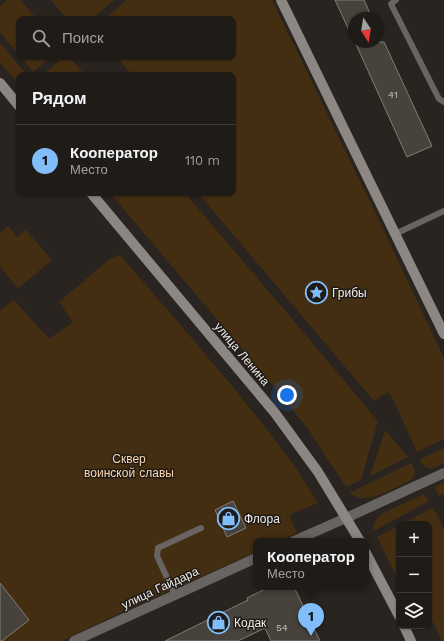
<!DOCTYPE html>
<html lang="ru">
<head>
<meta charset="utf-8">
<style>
	:root { --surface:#1f1b17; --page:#2c2824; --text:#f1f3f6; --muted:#a1a1a1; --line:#3c3936; --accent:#80bdfa }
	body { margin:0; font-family:"Work Sans",sans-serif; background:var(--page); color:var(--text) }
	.controls { position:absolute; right:12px; bottom:12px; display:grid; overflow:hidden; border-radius:8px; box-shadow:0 1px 3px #0004 }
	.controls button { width:36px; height:36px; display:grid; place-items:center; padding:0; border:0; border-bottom:1px solid var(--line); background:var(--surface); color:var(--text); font:20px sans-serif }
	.compass { position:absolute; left:348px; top:12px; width:36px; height:36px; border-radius:50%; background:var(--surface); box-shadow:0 1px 3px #0004; rotate:168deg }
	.you { position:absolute; left:287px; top:395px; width:14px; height:14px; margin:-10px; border:3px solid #fff; border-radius:50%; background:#1a73e8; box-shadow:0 0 0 6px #1a73e833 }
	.badge { display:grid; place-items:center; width:26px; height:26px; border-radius:50%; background:var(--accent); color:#111; font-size:13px; font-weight:700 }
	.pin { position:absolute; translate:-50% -33px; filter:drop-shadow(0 1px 2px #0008) }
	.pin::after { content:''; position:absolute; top:21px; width:14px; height:12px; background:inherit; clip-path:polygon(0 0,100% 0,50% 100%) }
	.popup { position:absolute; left:253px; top:538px; width:116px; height:52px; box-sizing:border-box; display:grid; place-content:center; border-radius:8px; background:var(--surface); filter:drop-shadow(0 1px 3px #0005); font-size:13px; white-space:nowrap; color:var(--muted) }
	.popup b { font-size:15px; color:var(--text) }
	.popup::after { content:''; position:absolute; left:50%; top:100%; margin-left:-8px; border:8px solid transparent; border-top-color:var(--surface) }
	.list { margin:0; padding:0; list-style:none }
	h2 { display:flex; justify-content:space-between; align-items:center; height:52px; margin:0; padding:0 16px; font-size:17px }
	h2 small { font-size:13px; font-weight:400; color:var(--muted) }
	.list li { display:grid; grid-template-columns:26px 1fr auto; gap:12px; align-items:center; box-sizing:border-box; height:72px; padding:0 16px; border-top:1px solid var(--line) }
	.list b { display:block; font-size:15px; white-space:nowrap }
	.list p { margin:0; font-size:13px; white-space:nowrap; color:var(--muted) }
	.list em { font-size:13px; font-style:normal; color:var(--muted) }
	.icon { flex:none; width:22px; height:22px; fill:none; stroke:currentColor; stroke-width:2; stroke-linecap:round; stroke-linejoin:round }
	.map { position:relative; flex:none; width:444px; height:641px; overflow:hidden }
	.search { position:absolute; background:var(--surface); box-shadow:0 1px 3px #0004; left:16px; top:16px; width:220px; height:44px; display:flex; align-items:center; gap:10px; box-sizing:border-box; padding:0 14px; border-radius:8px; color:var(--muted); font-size:15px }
	.panel { position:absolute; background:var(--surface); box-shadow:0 1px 3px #0004; left:16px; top:72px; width:220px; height:124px; border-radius:8px }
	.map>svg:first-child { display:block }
</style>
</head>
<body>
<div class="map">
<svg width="444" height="641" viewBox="0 0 444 641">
	<rect width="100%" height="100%" fill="#29241f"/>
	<g fill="#442e12">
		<polygon points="7,0 20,0 37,19 19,19 19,55 0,32 0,6"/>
		<polygon points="51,0 114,0 92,19 67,19"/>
		<polygon points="126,0 272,0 377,216 444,358 444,439 417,452 393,399 388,392 374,401 198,193 233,193 233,75 132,75 117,57 233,57 233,19 105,19"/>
		<polygon points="0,43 27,75 19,75 19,84 0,63"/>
		<polygon points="21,57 51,57 33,72"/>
		<polygon points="64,57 69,57 85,75 43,75"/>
		<polygon points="110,193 185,193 293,320 378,421 361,480 346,487 308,429 286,401"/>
		<polygon points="8,226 17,237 26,230 52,260 18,288 0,267 0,233"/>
		<path d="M120,255C176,320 233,384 284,452C297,468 307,486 318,503L289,515L297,533L280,541H256V552L122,612L62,641H0V311L14,300L49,339L73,322L59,302L111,258Z"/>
		<polygon points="385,430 408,457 370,476"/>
		<path d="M444,448V463C433,469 427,472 419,460Z"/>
		<path d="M411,463C414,467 417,473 413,478C410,482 386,492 380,495C374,497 367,498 361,498C357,497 353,495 349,493Z"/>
		<polygon points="444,482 444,494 439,496 434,487"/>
		<path d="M424,494L429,501L372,532C374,522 375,519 383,513Z"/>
		<polygon points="432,508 437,514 444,530 444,641 442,641 429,614 429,524 402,524"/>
		<polygon points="399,526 399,581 377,537"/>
	</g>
	<g fill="#47423c" stroke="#827c75">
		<polygon points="335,0 364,0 372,18 354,18 354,41"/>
		<polygon points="355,42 384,42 432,146 407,157"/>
		<polygon points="233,501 246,528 227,537 215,510"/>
		<polygon points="0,583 29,620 2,641 0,641"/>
		<polygon points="269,587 294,587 320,641 271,641 265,628 238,641 165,641 248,600 247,598"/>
	</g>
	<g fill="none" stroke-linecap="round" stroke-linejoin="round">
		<g stroke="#676461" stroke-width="6">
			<polyline points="396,0 391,4 439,99 444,102"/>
			<polyline points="395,234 444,211"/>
			<polyline points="175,595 157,556 158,548 201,528"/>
		</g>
		<g stroke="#676461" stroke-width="10">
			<polyline points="294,541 346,518 444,473"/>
			<polyline points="74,641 256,558"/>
		</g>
		<g stroke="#8c8783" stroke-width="10">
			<polyline points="281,0 444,334"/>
			<polyline points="0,83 19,106"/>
			<polyline points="91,193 275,413 318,472 360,541"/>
			<polyline points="366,553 399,616"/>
			<polyline points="404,626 411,641"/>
		</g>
	</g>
	<defs>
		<symbol id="sight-ring" viewBox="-11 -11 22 22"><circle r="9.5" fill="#201b16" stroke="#80bdfa" stroke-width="1.5"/><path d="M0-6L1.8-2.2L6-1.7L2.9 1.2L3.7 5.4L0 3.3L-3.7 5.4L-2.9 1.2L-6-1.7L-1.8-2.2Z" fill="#80bdfa"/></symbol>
		<symbol id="shop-ring" viewBox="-11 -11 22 22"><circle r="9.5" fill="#201b16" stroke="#80bdfa" stroke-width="1.5"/><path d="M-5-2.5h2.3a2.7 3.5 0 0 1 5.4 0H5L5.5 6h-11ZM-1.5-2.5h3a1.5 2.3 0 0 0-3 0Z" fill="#80bdfa"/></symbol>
	</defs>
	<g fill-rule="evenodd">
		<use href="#sight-ring" x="304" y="280" width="25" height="25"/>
		<use href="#shop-ring" x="216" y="506" width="25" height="25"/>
		<use href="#shop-ring" x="206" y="610" width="25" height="25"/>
	</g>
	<g text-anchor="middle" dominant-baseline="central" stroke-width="3" stroke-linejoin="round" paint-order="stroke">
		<g font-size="10" fill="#c5c2bd">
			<text x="393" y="94">41</text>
			<text x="282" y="627">54</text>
		</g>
		<g font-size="12" fill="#efece8" stroke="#201b16" text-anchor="start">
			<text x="332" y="293">Грибы</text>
			<text x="244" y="519">Флора</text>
			<text x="234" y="623">Кодак</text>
		</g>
		<g font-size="12" fill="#efece8" stroke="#201b16">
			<text transform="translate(242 354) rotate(50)">улица Ленина</text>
			<text transform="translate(160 588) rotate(-25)">улица Гайдара</text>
		</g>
		<g font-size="12" fill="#fad6ae" stroke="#201b16">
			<text x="129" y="459">Сквер<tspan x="129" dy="14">воинской славы</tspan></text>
		</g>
	</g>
</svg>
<div class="controls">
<button>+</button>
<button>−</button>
<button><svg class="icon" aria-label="layers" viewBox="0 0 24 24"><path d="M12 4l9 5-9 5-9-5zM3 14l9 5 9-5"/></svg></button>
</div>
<svg class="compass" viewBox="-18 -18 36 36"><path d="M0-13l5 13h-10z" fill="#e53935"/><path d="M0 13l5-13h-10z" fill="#a1a1a1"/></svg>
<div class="you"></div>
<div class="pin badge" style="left:311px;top:636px">1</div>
<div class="popup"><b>Кооператор</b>Место</div>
<div class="search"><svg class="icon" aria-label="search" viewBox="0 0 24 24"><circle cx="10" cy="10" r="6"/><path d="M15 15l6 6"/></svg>Поиск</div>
<section class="panel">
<h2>Рядом<small></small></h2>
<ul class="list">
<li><span class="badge">1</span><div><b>Кооператор</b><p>Место</p></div><em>110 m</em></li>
</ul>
</section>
</div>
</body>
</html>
